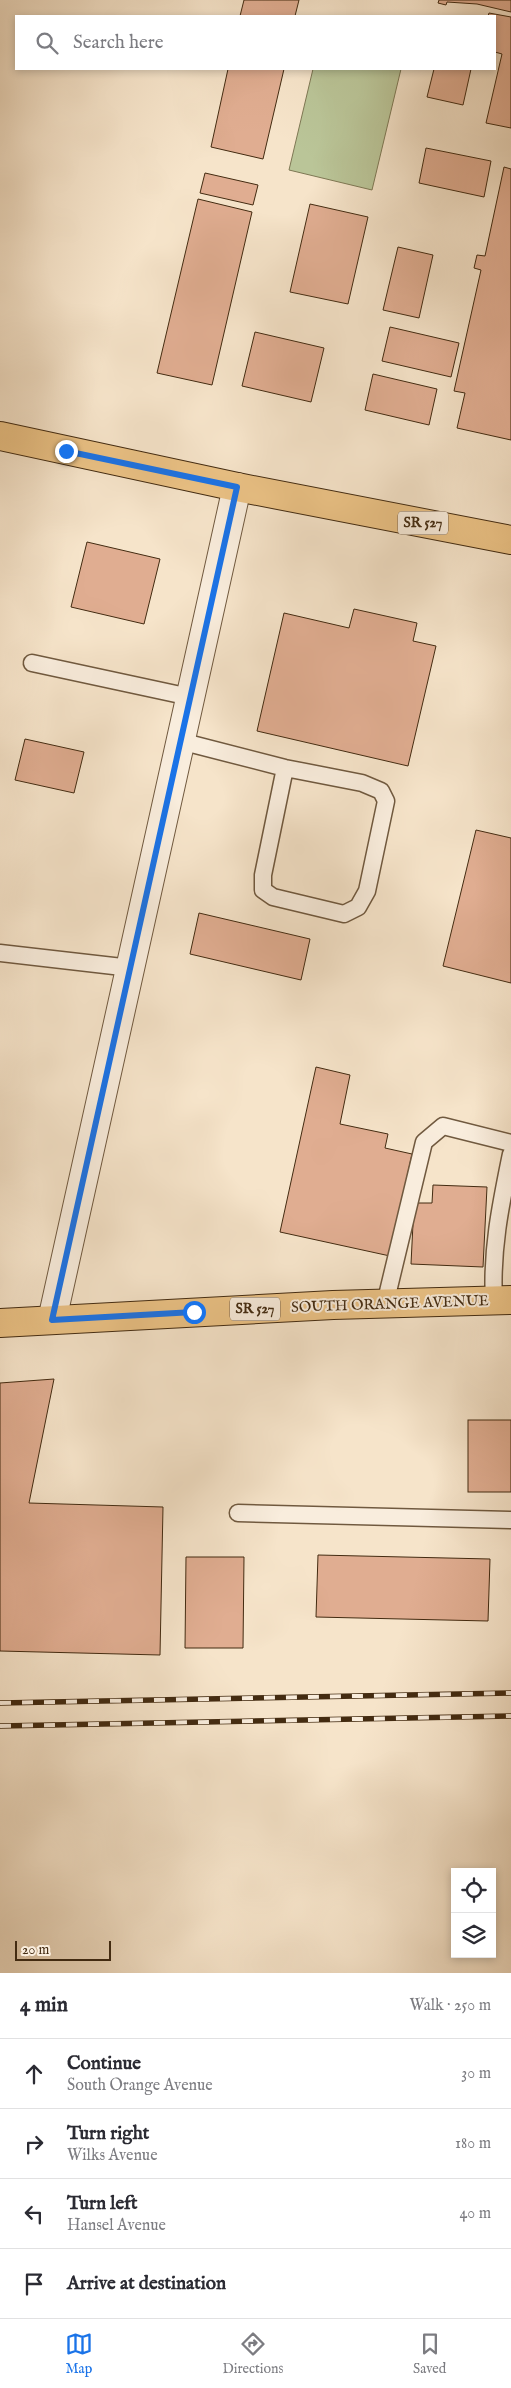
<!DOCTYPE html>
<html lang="en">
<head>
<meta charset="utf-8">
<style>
	:root { --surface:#fff; --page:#f2f2f3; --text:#2b2b33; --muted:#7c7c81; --line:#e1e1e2; --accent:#1a73e8 }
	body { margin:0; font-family:"IM FELL English",serif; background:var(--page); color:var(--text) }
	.controls { position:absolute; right:15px; bottom:15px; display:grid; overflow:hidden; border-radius:0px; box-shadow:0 2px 8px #0003 }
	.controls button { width:45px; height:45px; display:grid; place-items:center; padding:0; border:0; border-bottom:1px solid var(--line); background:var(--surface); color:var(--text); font:25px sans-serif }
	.scale { position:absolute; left:15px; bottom:12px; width:96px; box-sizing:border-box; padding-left:5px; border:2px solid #432b11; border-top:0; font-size:14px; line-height:18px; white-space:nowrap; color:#432b11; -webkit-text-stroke:4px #f9eddd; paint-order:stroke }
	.stop { position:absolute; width:15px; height:15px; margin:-11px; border:4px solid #1a73e8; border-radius:50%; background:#fff }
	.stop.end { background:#1a73e8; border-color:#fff; box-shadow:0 1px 5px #0008 }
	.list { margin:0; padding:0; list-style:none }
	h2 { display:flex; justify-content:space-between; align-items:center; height:65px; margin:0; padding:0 20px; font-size:21px }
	h2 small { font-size:16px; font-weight:400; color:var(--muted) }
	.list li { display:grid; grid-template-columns:32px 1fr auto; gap:15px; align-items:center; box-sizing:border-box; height:70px; padding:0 20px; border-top:1px solid var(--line) }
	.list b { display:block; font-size:19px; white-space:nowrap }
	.list p { margin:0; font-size:16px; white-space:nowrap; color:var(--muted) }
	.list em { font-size:16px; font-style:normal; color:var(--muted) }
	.icon { flex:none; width:28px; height:28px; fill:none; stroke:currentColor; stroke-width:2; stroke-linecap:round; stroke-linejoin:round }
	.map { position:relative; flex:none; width:511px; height:1973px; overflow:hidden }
	.search { position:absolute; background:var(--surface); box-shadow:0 2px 8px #0003; left:15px; right:15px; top:15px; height:55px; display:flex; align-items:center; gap:12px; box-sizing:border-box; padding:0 18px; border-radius:0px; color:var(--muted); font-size:19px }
	.sheet { height:345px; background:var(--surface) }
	nav { display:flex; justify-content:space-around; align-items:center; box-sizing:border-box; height:70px; border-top:1px solid var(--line); background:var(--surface); font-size:14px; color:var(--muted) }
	nav a { display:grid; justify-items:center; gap:2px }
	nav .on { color:var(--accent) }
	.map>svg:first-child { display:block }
</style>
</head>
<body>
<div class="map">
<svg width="511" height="1973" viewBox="0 0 511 1973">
	<rect width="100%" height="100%" fill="#f6e4ca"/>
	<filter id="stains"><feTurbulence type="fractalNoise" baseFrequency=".004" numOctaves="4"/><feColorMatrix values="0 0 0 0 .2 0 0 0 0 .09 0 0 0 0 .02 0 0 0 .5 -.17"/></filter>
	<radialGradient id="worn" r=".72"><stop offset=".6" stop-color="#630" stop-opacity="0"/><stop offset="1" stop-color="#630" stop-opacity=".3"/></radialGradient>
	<polygon fill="#bac598" stroke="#7e7854" points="313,69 401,69 372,190 289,170"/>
	<g fill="#e0ad91" stroke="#432b11">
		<polygon points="244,0 299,0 295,16 240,16"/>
		<polygon points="439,0 511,0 511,12 477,4 447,2 446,5 438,3"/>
		<polygon points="489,13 511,17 511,128 486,123 502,54 495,52 495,16 488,16"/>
		<polygon points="228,69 284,69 263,159 211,147"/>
		<polygon points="434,69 471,69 463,105 427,97"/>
		<polygon points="426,148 491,161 484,197 419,183"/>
		<polygon points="504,167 511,169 511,440 457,428 465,393 454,391 481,270 474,268 477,255 485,256"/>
		<polygon points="205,173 258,185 253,205 200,193"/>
		<polygon points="198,199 252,212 212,385 157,373"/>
		<polygon points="310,204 368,217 348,304 290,292"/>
		<polygon points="398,247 433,255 419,318 383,310"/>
		<polygon points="390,327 459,343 451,377 382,361"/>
		<polygon points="255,332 324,348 311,402 242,386"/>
		<polygon points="373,374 437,389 429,425 365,410"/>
		<polygon points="87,542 160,559 144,624 71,607"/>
		<polygon points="354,609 417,623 413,641 436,646 408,766 257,731 284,613 349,628"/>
		<polygon points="25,739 84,752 74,793 15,780"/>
		<polygon points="476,830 511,838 511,983 443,966"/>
		<polygon points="199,913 310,939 301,980 190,954"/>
		<polygon points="316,1067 350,1075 340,1124 388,1134 385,1148 412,1154 390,1256 280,1232"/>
		<polygon points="433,1185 487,1187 483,1267 411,1264 414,1203 432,1203"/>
		<polygon points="54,1379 29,1503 163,1507 160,1655 0,1651 0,1383"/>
		<rect x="468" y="1420" width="43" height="72"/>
		<polygon points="318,1555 490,1559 488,1621 316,1617"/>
		<polygon points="186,1557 244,1557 243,1648 185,1648"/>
	</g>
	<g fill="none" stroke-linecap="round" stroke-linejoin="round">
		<defs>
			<g id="service">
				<polyline points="32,663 190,697"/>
				<polyline points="180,741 285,768 362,783 381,791 386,801 367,891 358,907 344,914 273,897 263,890 263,875 285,768"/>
				<polyline points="0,953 131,968"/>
				<path d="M494,1301C491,1250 501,1203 511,1154"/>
				<polyline points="385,1304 424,1142 443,1126 511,1143"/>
				<polyline points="238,1513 511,1520"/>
			</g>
			<polyline id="minor" points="52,1320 237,487"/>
			<g id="primary">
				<polyline points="0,436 237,487 511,540"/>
				<polyline points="0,1323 333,1305 511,1300"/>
			</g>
		</defs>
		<use href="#service" stroke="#70593f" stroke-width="19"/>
		<use href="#minor" stroke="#70593f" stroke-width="30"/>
		<use href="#primary" stroke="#432b11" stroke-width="30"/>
		<use href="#service" stroke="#f9eddd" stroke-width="16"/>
		<use href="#minor" stroke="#f9eddd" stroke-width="28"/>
		<use href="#primary" stroke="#ebc285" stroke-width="28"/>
		<defs>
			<g id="rail">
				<polyline points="0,1703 511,1693"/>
				<polyline points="0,1726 511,1716"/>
			</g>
		</defs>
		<use href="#rail" stroke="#432b11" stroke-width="5.5"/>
		<use href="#rail" stroke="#f9eddd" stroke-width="4" stroke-dasharray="11" stroke-linecap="butt"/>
	</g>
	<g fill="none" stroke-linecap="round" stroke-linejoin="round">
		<polyline stroke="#1a73e8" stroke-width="6" points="66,451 237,487 52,1320 194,1312"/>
	</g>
	<g text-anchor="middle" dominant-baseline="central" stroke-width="4" stroke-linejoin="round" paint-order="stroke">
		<g fill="#f9eddd" stroke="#7a654e" stroke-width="1">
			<rect x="398" y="511.5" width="50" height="23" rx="4"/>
			<rect x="230" y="1297.5" width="50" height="23" rx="4"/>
		</g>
		<g font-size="14" font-weight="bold" fill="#432b11">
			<text x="423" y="523">SR 527</text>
			<text x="255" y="1309">SR 527</text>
		</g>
		<g font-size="15" fill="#432b11" stroke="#f9eddd">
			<text transform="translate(390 1304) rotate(-2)">SOUTH ORANGE AVENUE</text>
		</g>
	</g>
	<rect width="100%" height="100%" filter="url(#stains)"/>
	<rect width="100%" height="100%" fill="url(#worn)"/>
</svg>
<div class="controls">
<button><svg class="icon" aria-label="locate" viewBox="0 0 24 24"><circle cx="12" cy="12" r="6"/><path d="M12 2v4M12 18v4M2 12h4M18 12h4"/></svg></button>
<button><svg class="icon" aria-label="layers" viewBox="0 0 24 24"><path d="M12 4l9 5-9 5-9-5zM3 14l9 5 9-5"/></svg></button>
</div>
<div class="scale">20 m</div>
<div class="stop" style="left:194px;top:1312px"></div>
<div class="stop end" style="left:66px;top:451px"></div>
<div class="search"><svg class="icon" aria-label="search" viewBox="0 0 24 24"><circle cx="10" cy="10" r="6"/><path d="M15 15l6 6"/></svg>Search here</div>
</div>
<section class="sheet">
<h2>4 min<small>Walk · 250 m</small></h2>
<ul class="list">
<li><svg class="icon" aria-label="ahead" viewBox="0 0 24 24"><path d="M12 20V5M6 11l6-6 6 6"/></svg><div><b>Continue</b><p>South Orange Avenue</p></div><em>30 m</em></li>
<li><svg class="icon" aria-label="right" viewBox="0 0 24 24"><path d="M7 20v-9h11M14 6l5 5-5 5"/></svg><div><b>Turn right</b><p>Wilks Avenue</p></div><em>180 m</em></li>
<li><svg class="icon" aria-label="left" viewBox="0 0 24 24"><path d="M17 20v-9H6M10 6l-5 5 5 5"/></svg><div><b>Turn left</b><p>Hansel Avenue</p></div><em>40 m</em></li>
<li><svg class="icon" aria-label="arrive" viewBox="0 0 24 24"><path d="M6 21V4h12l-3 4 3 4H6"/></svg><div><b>Arrive at destination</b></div></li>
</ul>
</section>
<nav>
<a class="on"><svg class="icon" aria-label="map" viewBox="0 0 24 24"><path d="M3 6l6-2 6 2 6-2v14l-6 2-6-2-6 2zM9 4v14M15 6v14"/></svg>Map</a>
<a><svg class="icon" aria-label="directions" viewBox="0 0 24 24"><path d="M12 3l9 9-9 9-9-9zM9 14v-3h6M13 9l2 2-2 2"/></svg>Directions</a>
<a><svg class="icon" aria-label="saved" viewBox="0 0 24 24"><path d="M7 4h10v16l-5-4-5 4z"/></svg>Saved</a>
</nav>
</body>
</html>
